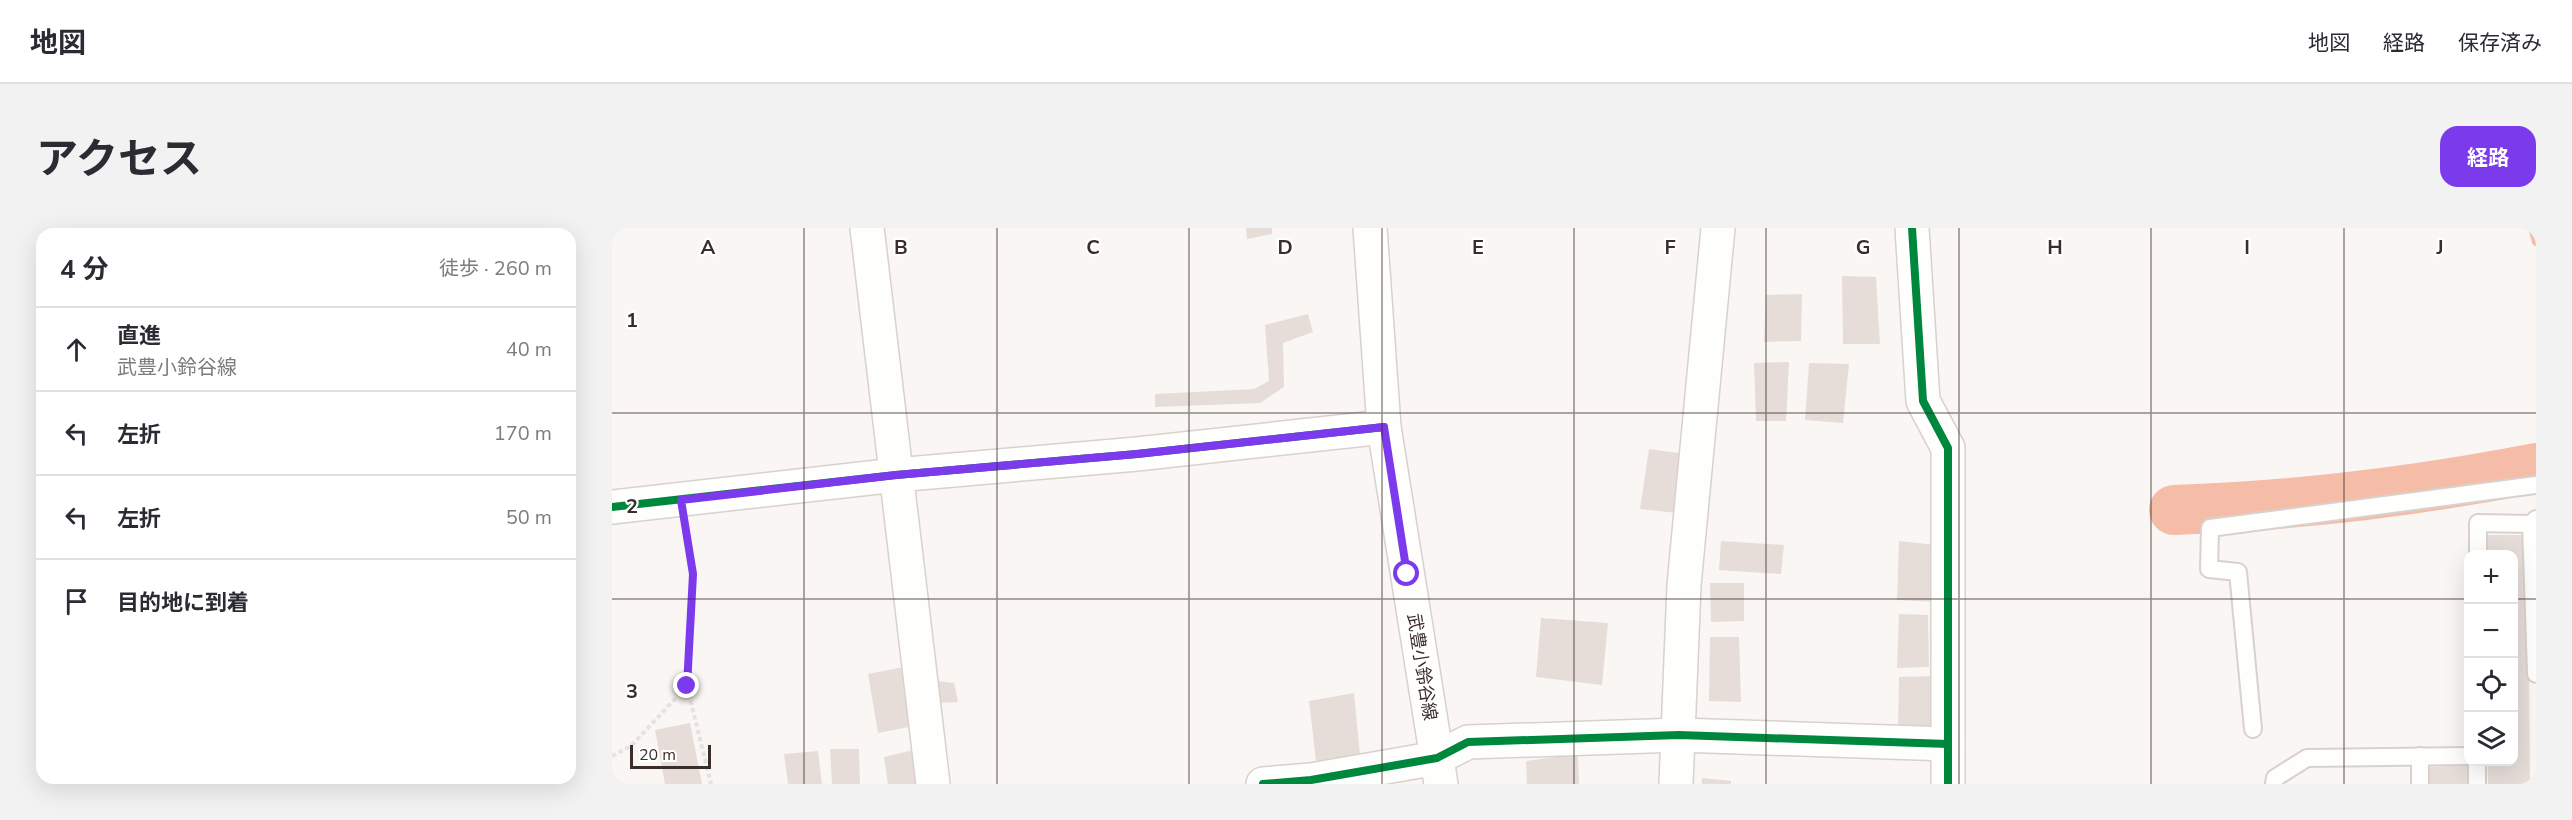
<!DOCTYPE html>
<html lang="ja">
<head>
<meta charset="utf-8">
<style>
	:root { --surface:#fff; --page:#f2f2f3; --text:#2b2b33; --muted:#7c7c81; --line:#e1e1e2; --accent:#7c3aed }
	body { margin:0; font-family:"Nunito Sans","Noto Sans JP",sans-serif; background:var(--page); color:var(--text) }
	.controls { position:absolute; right:18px; bottom:18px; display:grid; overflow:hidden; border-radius:12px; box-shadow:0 6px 24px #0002 }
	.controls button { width:54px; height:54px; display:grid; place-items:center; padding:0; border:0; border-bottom:2px solid var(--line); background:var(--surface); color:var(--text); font:30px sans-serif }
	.scale { position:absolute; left:18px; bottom:15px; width:81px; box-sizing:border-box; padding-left:6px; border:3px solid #3b2e29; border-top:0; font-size:16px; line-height:21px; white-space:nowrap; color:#3b2e29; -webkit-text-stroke:4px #fff; paint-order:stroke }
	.stop { position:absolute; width:18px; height:18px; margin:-14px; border:4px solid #7c3aed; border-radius:50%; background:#fff }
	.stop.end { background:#7c3aed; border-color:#fff; box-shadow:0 2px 6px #0008 }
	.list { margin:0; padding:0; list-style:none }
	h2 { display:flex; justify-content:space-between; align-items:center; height:78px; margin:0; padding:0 24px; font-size:26px }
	h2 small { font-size:20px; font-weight:400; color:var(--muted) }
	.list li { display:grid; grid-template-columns:39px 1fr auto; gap:18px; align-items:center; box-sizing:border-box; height:84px; padding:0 24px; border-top:2px solid var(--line) }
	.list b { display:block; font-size:22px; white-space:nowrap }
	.list p { margin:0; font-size:20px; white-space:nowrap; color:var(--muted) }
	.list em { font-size:20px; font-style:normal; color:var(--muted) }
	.icon { flex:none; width:33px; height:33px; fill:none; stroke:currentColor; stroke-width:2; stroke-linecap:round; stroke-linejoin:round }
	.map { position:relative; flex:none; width:1924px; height:556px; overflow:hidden; border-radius:18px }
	header { display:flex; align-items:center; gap:36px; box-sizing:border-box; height:84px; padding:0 30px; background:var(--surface); border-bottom:2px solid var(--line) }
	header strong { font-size:28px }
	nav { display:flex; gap:33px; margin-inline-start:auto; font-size:21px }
	.intro { display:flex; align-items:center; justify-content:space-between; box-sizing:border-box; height:144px; padding:0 36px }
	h1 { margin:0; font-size:42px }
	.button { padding:15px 27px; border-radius:18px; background:var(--accent); color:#fff; font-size:21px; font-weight:700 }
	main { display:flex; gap:36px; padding:0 36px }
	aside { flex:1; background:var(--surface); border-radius:18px; box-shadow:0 6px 24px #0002 }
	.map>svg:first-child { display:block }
</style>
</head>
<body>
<header>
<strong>地図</strong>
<nav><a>地図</a><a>経路</a><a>保存済み</a></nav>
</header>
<div class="intro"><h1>アクセス</h1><a class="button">経路</a></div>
<main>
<aside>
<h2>4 分<small>徒歩 · 260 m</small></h2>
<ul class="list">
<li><svg class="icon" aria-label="ahead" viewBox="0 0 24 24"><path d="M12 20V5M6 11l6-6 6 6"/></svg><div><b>直進</b><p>武豊小鈴谷線</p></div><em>40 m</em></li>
<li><svg class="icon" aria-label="left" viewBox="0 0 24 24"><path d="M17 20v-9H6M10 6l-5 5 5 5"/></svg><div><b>左折</b></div><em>170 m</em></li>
<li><svg class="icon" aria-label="left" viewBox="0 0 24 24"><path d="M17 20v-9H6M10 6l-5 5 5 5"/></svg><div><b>左折</b></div><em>50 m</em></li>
<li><svg class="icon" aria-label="arrive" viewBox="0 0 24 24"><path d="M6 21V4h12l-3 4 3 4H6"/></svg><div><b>目的地に到着</b></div></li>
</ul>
</aside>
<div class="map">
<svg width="1924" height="556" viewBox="0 0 1924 556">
	<rect width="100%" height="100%" fill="#faf6f4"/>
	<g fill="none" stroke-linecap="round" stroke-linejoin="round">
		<polyline stroke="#f5bda8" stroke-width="8" points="1920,0 1924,14"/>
		<path stroke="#f5bda8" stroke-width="50" d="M1562,282C1683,278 1805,263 1924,240"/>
	</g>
	<g fill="#e6ddd9">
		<polygon points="634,0 660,0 660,6 635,11"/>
		<polygon points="1230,48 1264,49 1268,116 1231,116"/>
		<polygon points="1190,66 1189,113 1152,114 1154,67"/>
		<polygon points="696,86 701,104 671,115 672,159 648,175 543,179 543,166 642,161 657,153 653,97"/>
		<polygon points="1177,134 1174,193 1144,193 1142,135"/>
		<polygon points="1197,135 1237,136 1231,195 1193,192"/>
		<polygon points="1037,221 1073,226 1065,285 1028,281"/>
		<polygon points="1875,307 1916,307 1918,556 1876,556 1876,534 1902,534 1902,326 1875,326"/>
		<polygon points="1109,313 1172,317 1169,346 1107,342"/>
		<polygon points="1287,313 1324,317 1325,374 1285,372"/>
		<polygon points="1098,355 1132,355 1132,393 1099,394"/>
		<polygon points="1287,386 1316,387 1317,439 1285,440"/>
		<polygon points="929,390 996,395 990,457 924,449"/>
		<polygon points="1098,409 1127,409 1129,474 1097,473"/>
		<polygon points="292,439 302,498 266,505 256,446"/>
		<polygon points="1323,448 1324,499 1286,500 1287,449"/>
		<polygon points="325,453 342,455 346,474 326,475"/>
		<polygon points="742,465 748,527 704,533 697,473"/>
		<polygon points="78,495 90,556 53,556 43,502"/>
		<polygon points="218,521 247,521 248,556 220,556"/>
		<polygon points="301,522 304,556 276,556 272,529"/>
		<polygon points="206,523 210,556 176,556 172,526"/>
		<polygon points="966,526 967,556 915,556 914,533"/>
		<polygon points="1858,537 1858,556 1816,556 1816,539"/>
		<polygon points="1090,550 1119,553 1119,556 1090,556"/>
	</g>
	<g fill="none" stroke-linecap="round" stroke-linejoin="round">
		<defs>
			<g id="service">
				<polyline points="1919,296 1924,446"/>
				<polyline points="1866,326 1866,295 1919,296 1924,291"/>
				<polyline points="1641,501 1626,344 1597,341 1598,300 1924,257"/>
				<polyline points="1865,534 1865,556"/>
				<polyline points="1662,556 1663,550 1695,530 1856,528"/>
				<polyline points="1808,556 1808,528"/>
			</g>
			<g id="minor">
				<polyline points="255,0 321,556"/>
				<polyline points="1300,0 1311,173 1336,220 1336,556"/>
				<polyline points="651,556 699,552 825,530 856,514 1067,507 1336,516"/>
				<polyline points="1064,556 1072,357 1106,0"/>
			</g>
			<polyline id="tertiary" points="0,279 284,247 525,226 772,199"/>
			<polyline id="primary" points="758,0 772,199 829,556"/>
		</defs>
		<use href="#service" stroke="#d8d1ce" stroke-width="20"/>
		<use href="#minor" stroke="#d8d1ce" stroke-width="36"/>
		<use href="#tertiary" stroke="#d8d1ce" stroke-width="36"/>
		<use href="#primary" stroke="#d8d1ce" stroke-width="36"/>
		<g stroke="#e4e2e2" stroke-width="4" stroke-dasharray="4.5 3" stroke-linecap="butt">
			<polyline points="75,458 99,556"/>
			<polyline points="0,528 19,518 75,458 81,346 74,299"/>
		</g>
		<use href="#service" stroke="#fefefd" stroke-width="16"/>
		<use href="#minor" stroke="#fefefd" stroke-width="33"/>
		<use href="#tertiary" stroke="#fefefd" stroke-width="33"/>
		<use href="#primary" stroke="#fefefd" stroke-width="33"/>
		<defs>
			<g id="cycleway">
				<polyline points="1300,0 1311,173 1336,220 1336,556"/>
				<polyline points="0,279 284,247 525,226 772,199"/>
				<polyline points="651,556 699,552 825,530 856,514 1067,507 1336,516"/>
			</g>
		</defs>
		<use href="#cycleway" stroke="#fff" stroke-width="11"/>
		<use href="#cycleway" stroke="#00873e" stroke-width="8"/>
	</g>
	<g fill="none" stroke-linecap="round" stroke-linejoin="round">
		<polyline stroke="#7c3aed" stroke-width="8" points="75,458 81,346 69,272 284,247 525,226 772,199 795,346"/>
	</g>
	<path fill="none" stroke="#3b2e29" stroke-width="1.5" stroke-opacity="0.55" d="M192,0V556M385,0V556M577,0V556M770,0V556M962,0V556M1154,0V556M1347,0V556M1539,0V556M1732,0V556M0,185H1924M0,371H1856M1902,371H1924"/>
	<g text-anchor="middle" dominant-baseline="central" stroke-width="4.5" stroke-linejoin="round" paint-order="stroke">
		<g font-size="18" fill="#3b2e29" stroke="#fff">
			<text transform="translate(810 439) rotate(81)">武豊小鈴谷線</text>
		</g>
	</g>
	<g font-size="20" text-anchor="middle" font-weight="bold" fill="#3b2e29" stroke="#fff" stroke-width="4.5" stroke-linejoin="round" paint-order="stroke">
		<text x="96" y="26">A</text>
		<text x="289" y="26">B</text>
		<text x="481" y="26">C</text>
		<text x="673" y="26">D</text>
		<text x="866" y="26">E</text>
		<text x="1058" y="26">F</text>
		<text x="1251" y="26">G</text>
		<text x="1443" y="26">H</text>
		<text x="1635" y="26">I</text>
		<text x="1828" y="26">J</text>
		<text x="20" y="99">1</text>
		<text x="20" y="285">2</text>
		<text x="20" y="470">3</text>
	</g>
</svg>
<div class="controls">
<button>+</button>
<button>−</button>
<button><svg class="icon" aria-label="locate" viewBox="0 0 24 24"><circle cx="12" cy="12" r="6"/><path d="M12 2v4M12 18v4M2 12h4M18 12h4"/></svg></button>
<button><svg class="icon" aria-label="layers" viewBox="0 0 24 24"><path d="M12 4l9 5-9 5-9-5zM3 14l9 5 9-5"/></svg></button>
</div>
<div class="scale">20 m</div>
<div class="stop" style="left:795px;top:346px"></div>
<div class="stop end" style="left:75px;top:458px"></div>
</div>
</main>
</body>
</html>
